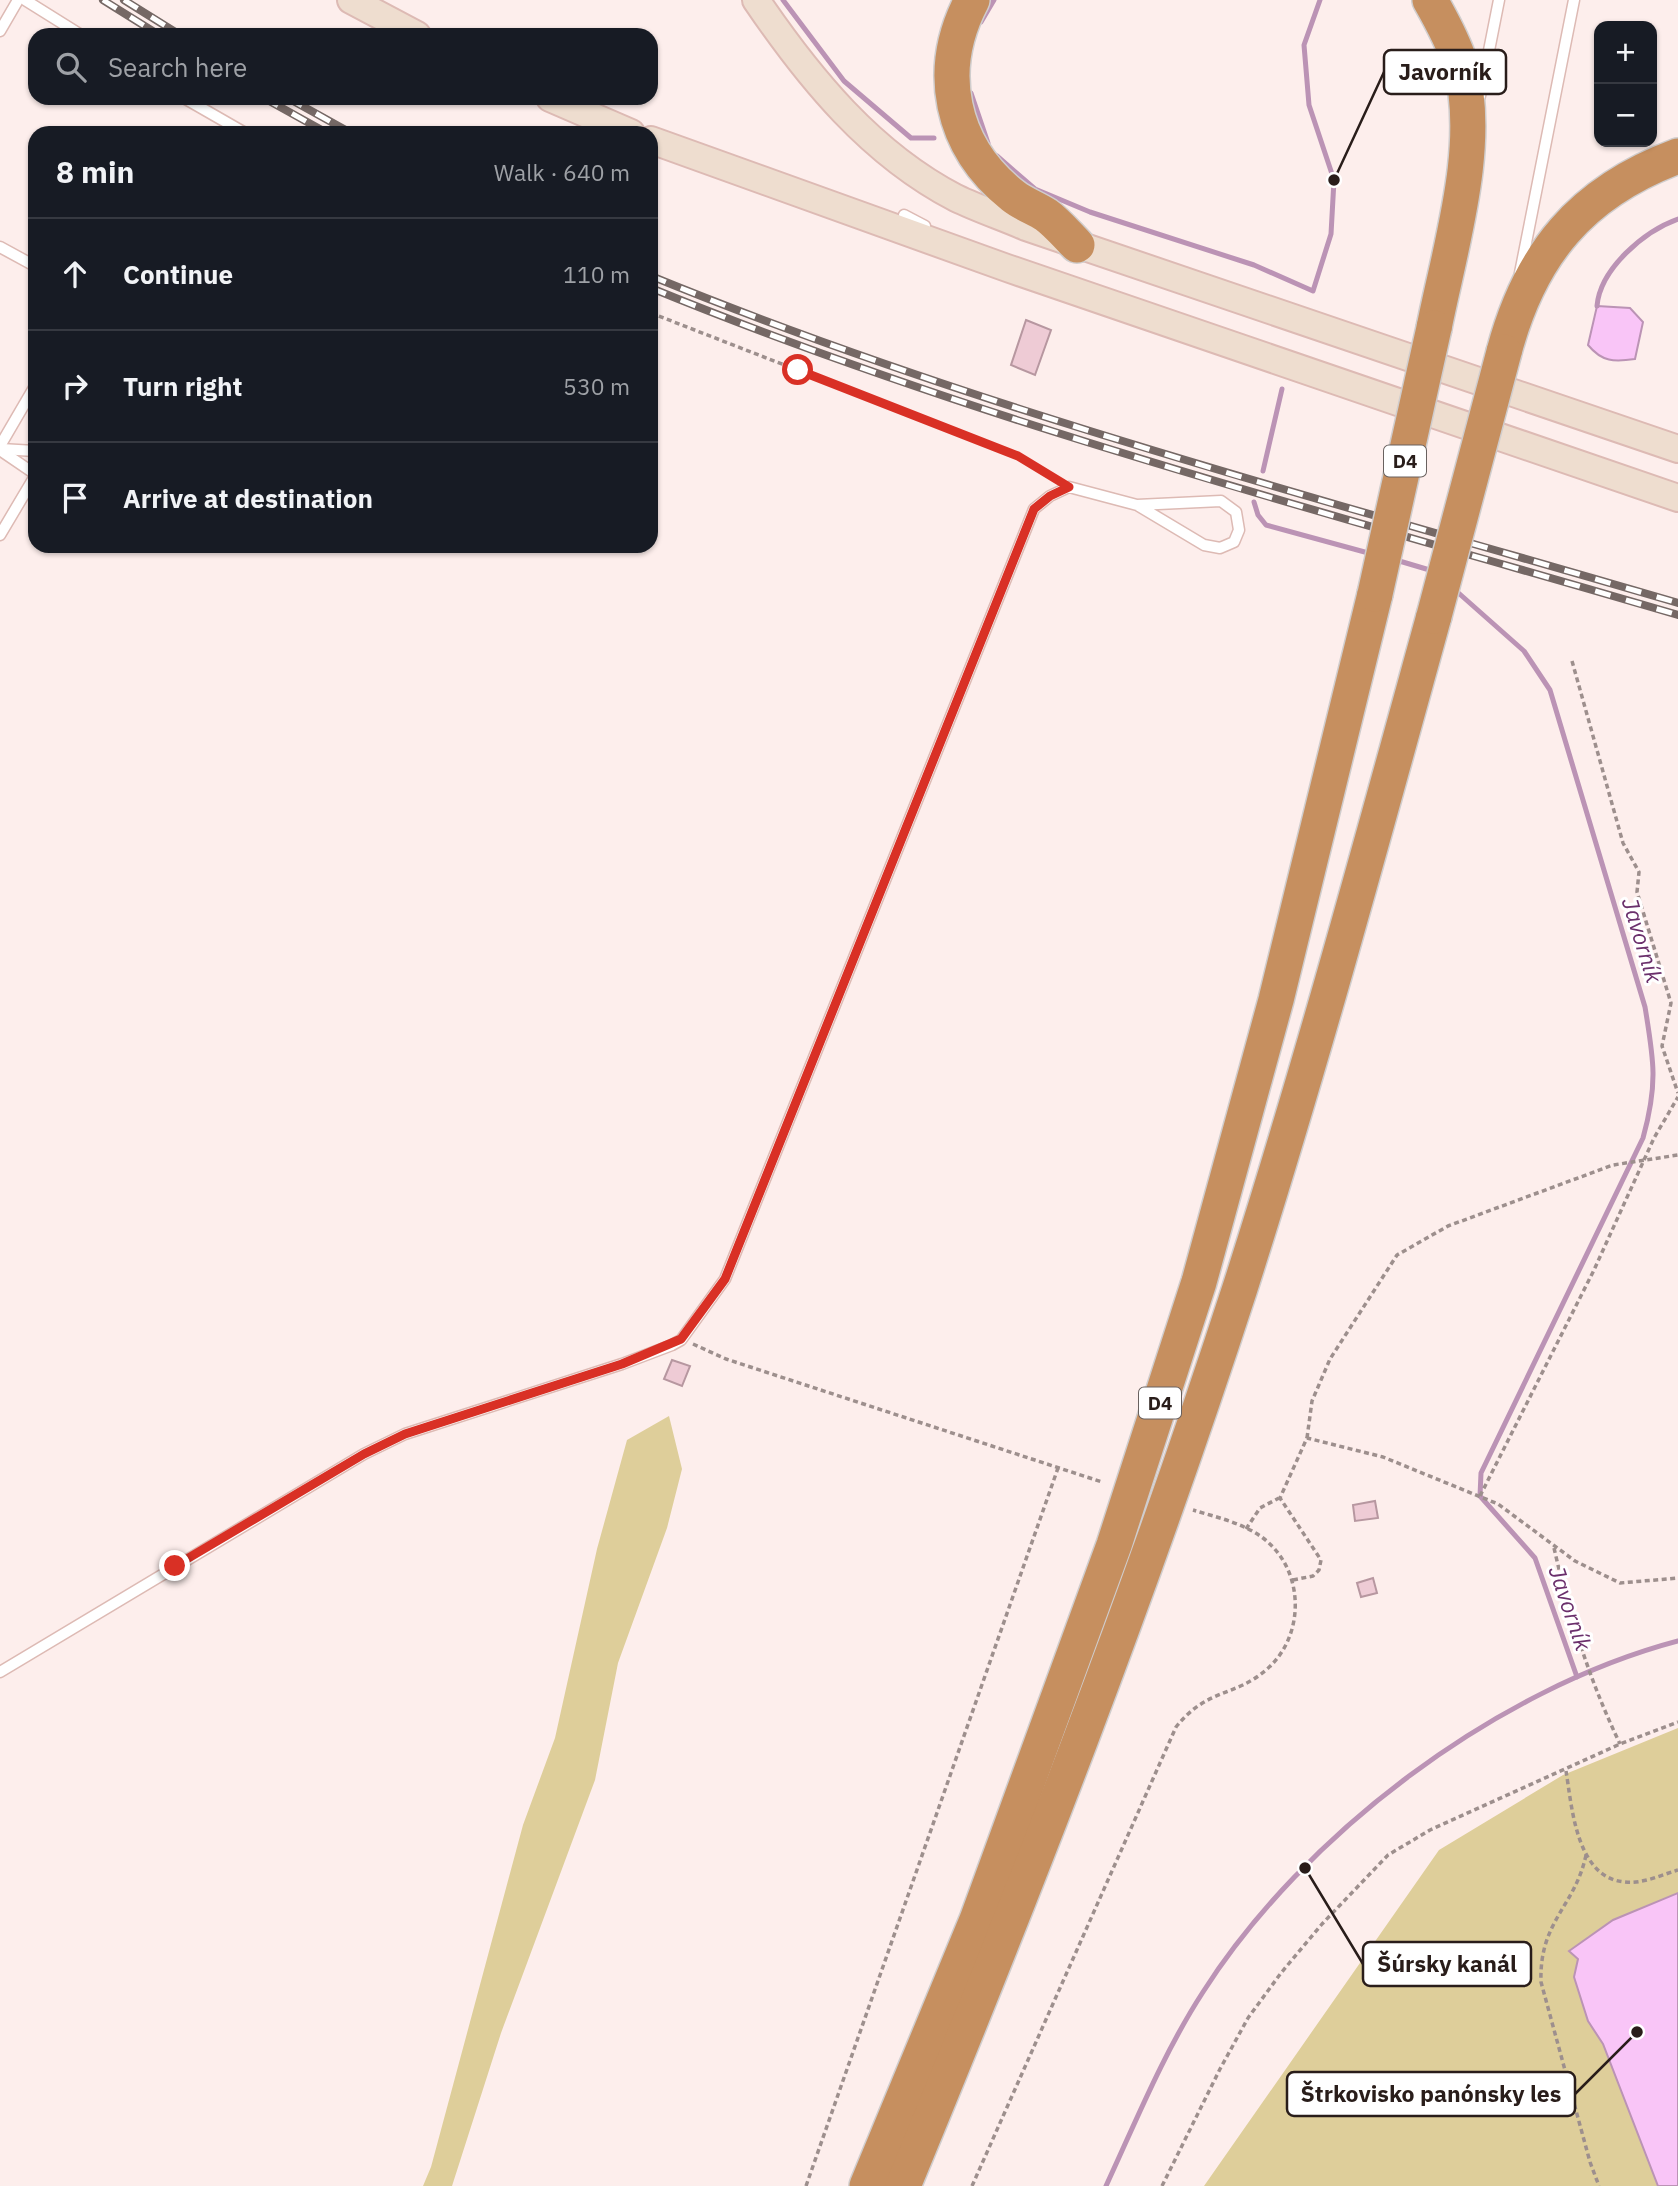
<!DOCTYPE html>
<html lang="en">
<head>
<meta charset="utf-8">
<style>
	:root { --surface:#171b24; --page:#242831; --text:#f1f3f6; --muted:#9ea1a6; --line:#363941 }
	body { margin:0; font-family:"IBM Plex Sans",sans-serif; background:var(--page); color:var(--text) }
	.controls { position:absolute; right:21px; top:21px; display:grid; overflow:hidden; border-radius:14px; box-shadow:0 2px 5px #0004 }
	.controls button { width:63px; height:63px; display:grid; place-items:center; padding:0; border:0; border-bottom:2px solid var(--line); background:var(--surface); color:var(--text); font:35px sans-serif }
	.stop { position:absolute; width:21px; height:21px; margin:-16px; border:5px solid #d93025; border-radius:50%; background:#fff }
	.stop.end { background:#d93025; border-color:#fff; box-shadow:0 2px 7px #0008 }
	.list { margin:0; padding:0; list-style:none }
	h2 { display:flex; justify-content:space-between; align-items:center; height:91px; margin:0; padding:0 28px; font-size:30px }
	h2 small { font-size:23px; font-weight:400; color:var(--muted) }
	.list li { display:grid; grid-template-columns:46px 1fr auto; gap:21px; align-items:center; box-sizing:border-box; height:112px; padding:0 28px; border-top:2px solid var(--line) }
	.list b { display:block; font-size:26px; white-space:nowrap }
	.list em { font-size:23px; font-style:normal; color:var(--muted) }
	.icon { flex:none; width:38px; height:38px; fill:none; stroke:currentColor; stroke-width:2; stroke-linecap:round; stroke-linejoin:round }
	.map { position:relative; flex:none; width:1678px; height:2186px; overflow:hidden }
	.search { position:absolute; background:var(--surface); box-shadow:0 2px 5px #0004; left:28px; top:28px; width:630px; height:77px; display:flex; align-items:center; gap:18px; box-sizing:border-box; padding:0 24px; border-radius:21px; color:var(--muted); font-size:26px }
	.panel { position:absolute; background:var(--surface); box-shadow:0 2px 5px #0004; left:28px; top:126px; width:630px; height:427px; border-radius:21px }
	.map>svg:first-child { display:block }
</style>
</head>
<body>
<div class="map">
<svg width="1678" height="2186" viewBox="0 0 1678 2186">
	<rect width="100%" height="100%" fill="#fdeeec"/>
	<g fill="#dece9a">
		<polygon points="669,1416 682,1469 667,1528 618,1663 595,1780 501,2033 452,2186 423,2186 431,2167 523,1825 555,1738 597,1549 627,1440"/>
		<polygon points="1678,1728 1678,1893 1578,1959 1574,1977 1588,2021 1603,2044 1658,2186 1204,2186 1439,1850 1563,1775"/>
	</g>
	<g fill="#f9c5f7" stroke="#bb93b5" stroke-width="2">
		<path d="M1597,306L1630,308L1643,322L1635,359C1614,362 1602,362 1588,345Z"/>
		<polygon points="1678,1893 1678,2186 1658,2186 1603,2044 1588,2021 1574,1977 1578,1959 1569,1951 1613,1920"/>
	</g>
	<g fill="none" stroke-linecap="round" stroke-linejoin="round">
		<g stroke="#bb93b5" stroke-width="5">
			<polyline points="783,0 844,81 911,138 934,138"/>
			<polyline points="981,22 994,0"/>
			<polyline points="971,93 988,143"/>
			<polyline points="997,156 1035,189 1090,212 1254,265 1313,291 1331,234 1334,180 1309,105 1304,45 1320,0"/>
			<path d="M1597,306C1600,269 1644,231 1678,219"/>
			<polyline points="1263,471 1282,389"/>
			<polyline points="1254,502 1258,515 1266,525 1372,554"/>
			<polyline points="1396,560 1433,571"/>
			<path d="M1454,589L1524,651L1550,690L1645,1007C1654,1061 1658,1084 1643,1138L1481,1473L1480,1496L1535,1558L1577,1677"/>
			<path d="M1106,2186C1136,2121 1164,2052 1203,1992C1304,1834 1496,1689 1678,1641"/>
		</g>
	</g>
	<g fill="#eecbd5" stroke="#b797a0" stroke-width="2">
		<polygon points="1026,320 1051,330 1035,375 1011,365"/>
		<polygon points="672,1360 690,1366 682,1386 664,1379"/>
		<polygon points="1375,1501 1378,1518 1355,1521 1353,1505"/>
		<polygon points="1373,1578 1377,1593 1361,1597 1357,1583"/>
	</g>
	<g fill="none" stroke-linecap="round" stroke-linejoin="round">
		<defs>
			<g id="service">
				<polyline points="25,0 81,35"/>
				<polyline points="0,31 18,0"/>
				<polyline points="1480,96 1499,0"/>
				<polyline points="184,98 245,133"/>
				<polyline points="904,215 925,226"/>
				<polyline points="0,247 35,266"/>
				<polyline points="1520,273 1574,0"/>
				<polyline points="0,446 35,386"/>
				<polyline points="1,449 35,451"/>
				<polyline points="0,450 35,474"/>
				<polyline points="0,535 35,476"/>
				<polyline points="0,1672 364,1454 405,1434 622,1364 672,1345 681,1340 725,1279 1034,509 1050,496 1069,487 1137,505 1204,545 1220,548 1234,542 1239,530 1236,512 1221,501 1137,505"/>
			</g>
			<g id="secondary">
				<polyline points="351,0 417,35"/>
				<path d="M756,0C809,78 871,154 956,198C979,209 1003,217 1026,227L1678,449"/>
				<polyline points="550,98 631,133"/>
				<polyline points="651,140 1007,268 1678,498"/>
			</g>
			<g id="motorway">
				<path d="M972,0C935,70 950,146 1013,196C1023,204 1035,208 1046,215C1057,223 1067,235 1077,245"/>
				<path d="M1430,0C1442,21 1453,41 1460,63C1483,144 1450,247 1434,328"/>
				<path d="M1504,352C1530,254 1581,192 1678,156"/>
				<polyline points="867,2186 977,1920 1114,1545 1199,1282 1276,1000 1375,594"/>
				<path d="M903,2186C1025,1891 1141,1593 1240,1288C1311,1066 1372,841 1434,616"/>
			</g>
		</defs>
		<use href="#service" stroke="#ddbab4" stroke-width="13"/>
		<use href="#secondary" stroke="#ddbab4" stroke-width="30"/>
		<use href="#motorway" stroke="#d0cdcd" stroke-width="38"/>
		<g stroke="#9d8f8d" stroke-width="3.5" stroke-dasharray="5 3.5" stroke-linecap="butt">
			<polyline points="651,313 1018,456 1055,479"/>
			<polyline points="1572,661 1623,843 1639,872 1637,892 1671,1003 1662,1046 1678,1093"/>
			<polyline points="693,1344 726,1359 1102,1482"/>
			<polyline points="1307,1438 1312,1401 1330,1359 1397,1255 1448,1226 1613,1165 1678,1155"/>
			<polyline points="1480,1496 1594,1270 1654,1138 1678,1097"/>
			<polyline points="1246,1529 1260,1508 1279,1498"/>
			<path d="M1554,1548C1570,1618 1589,1679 1620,1744"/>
			<polyline points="1293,1580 1313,1576 1319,1570 1321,1560 1280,1498 1307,1438 1383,1457 1498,1504 1575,1561 1620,1583 1678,1578"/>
			<path d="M1566,1771C1572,1807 1576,1878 1625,1882C1643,1884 1661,1875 1678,1870"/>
			<path d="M1586,1855C1575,1907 1539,1921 1541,1982L1590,2162L1599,2186"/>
			<polyline points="806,2186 1058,1468"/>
			<path d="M972,2186L1176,1727C1207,1688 1235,1697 1266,1670C1306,1636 1305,1570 1263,1538C1243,1523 1216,1517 1193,1510"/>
			<polyline points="1162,2186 1220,2069 1248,2018 1281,1973 1322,1924 1388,1855 1430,1830 1620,1744 1678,1722"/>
		</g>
		<use href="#service" stroke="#fff" stroke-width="10"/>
		<use href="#secondary" stroke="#eeddcf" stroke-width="26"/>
		<use href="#motorway" stroke="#c68f5f" stroke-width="35"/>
		<defs>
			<g id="rail">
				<polyline points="103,0 159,35"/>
				<polyline points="124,0 180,35"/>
				<polyline points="264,98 327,133"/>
				<polyline points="288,98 351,133"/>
				<path d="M651,276C984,412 1334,502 1678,603"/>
				<path d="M651,288C984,424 1334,514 1678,615"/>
			</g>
		</defs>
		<use href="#rail" stroke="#756865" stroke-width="8"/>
		<use href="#rail" stroke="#fff" stroke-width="5" stroke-dasharray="16" stroke-linecap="butt"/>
		<defs>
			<g id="motorway-bridge">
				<polyline points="1375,594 1434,328"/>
				<polyline points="1434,616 1504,352"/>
			</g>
		</defs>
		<use href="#motorway-bridge" stroke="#d0cdcd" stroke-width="38" stroke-linecap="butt"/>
		<use href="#motorway-bridge" stroke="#c68f5f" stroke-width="35"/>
	</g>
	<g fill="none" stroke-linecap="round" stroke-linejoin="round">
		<polyline stroke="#d93025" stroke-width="9" points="175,1566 364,1454 405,1434 622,1364 681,1339 725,1279 1034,509 1050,496 1069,487 1018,456 798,370"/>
	</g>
	<g text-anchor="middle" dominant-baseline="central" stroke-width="6" stroke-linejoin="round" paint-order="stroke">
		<g fill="#fff" stroke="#69615f" stroke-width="2">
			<rect x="1384" y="445.5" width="42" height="31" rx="5"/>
			<rect x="1139" y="1387.5" width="42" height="31" rx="5"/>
		</g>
		<g font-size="19" font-weight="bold" fill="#291d1a">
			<text x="1405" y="461">D4</text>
			<text x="1160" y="1403">D4</text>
		</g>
		<g font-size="23" font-style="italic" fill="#6b306c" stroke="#fff">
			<text transform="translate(1643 940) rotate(73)">Javorník</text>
			<text transform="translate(1571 1608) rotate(71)">Javorník</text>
		</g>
	</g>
	<path fill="none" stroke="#291d1a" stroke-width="2.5" d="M1334 180L1384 72M1305 1868L1363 1964M1637 2032L1575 2094"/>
	<g fill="#291d1a" stroke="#fff" stroke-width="2.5">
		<circle cx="1334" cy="180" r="7"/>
		<circle cx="1305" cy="1868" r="7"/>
		<circle cx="1637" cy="2032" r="7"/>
	</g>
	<g fill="#fff" stroke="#291d1a" stroke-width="2.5">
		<rect x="1384" y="50" width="122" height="44" rx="7"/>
		<rect x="1363" y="1942" width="168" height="44" rx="7"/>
		<rect x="1287" y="2072" width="288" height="44" rx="7"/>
	</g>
	<g font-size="23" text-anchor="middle" font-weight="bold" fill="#291d1a">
		<text x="1445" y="80">Javorník</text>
		<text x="1447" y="1972">Šúrsky kanál</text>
		<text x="1431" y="2102">Štrkovisko panónsky les</text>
	</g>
</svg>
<div class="controls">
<button>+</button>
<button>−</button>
</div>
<div class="stop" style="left:798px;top:370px"></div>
<div class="stop end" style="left:175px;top:1566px"></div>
<div class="search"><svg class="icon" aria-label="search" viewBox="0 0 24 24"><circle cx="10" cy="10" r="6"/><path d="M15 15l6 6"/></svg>Search here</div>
<section class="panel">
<h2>8 min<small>Walk · 640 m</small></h2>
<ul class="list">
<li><svg class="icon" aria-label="ahead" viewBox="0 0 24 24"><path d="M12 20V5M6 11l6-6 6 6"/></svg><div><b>Continue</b></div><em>110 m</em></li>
<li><svg class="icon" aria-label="right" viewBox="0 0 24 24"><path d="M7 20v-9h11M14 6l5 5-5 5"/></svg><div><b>Turn right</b></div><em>530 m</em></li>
<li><svg class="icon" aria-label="arrive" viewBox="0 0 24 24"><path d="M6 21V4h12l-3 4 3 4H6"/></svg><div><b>Arrive at destination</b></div></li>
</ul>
</section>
</div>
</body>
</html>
